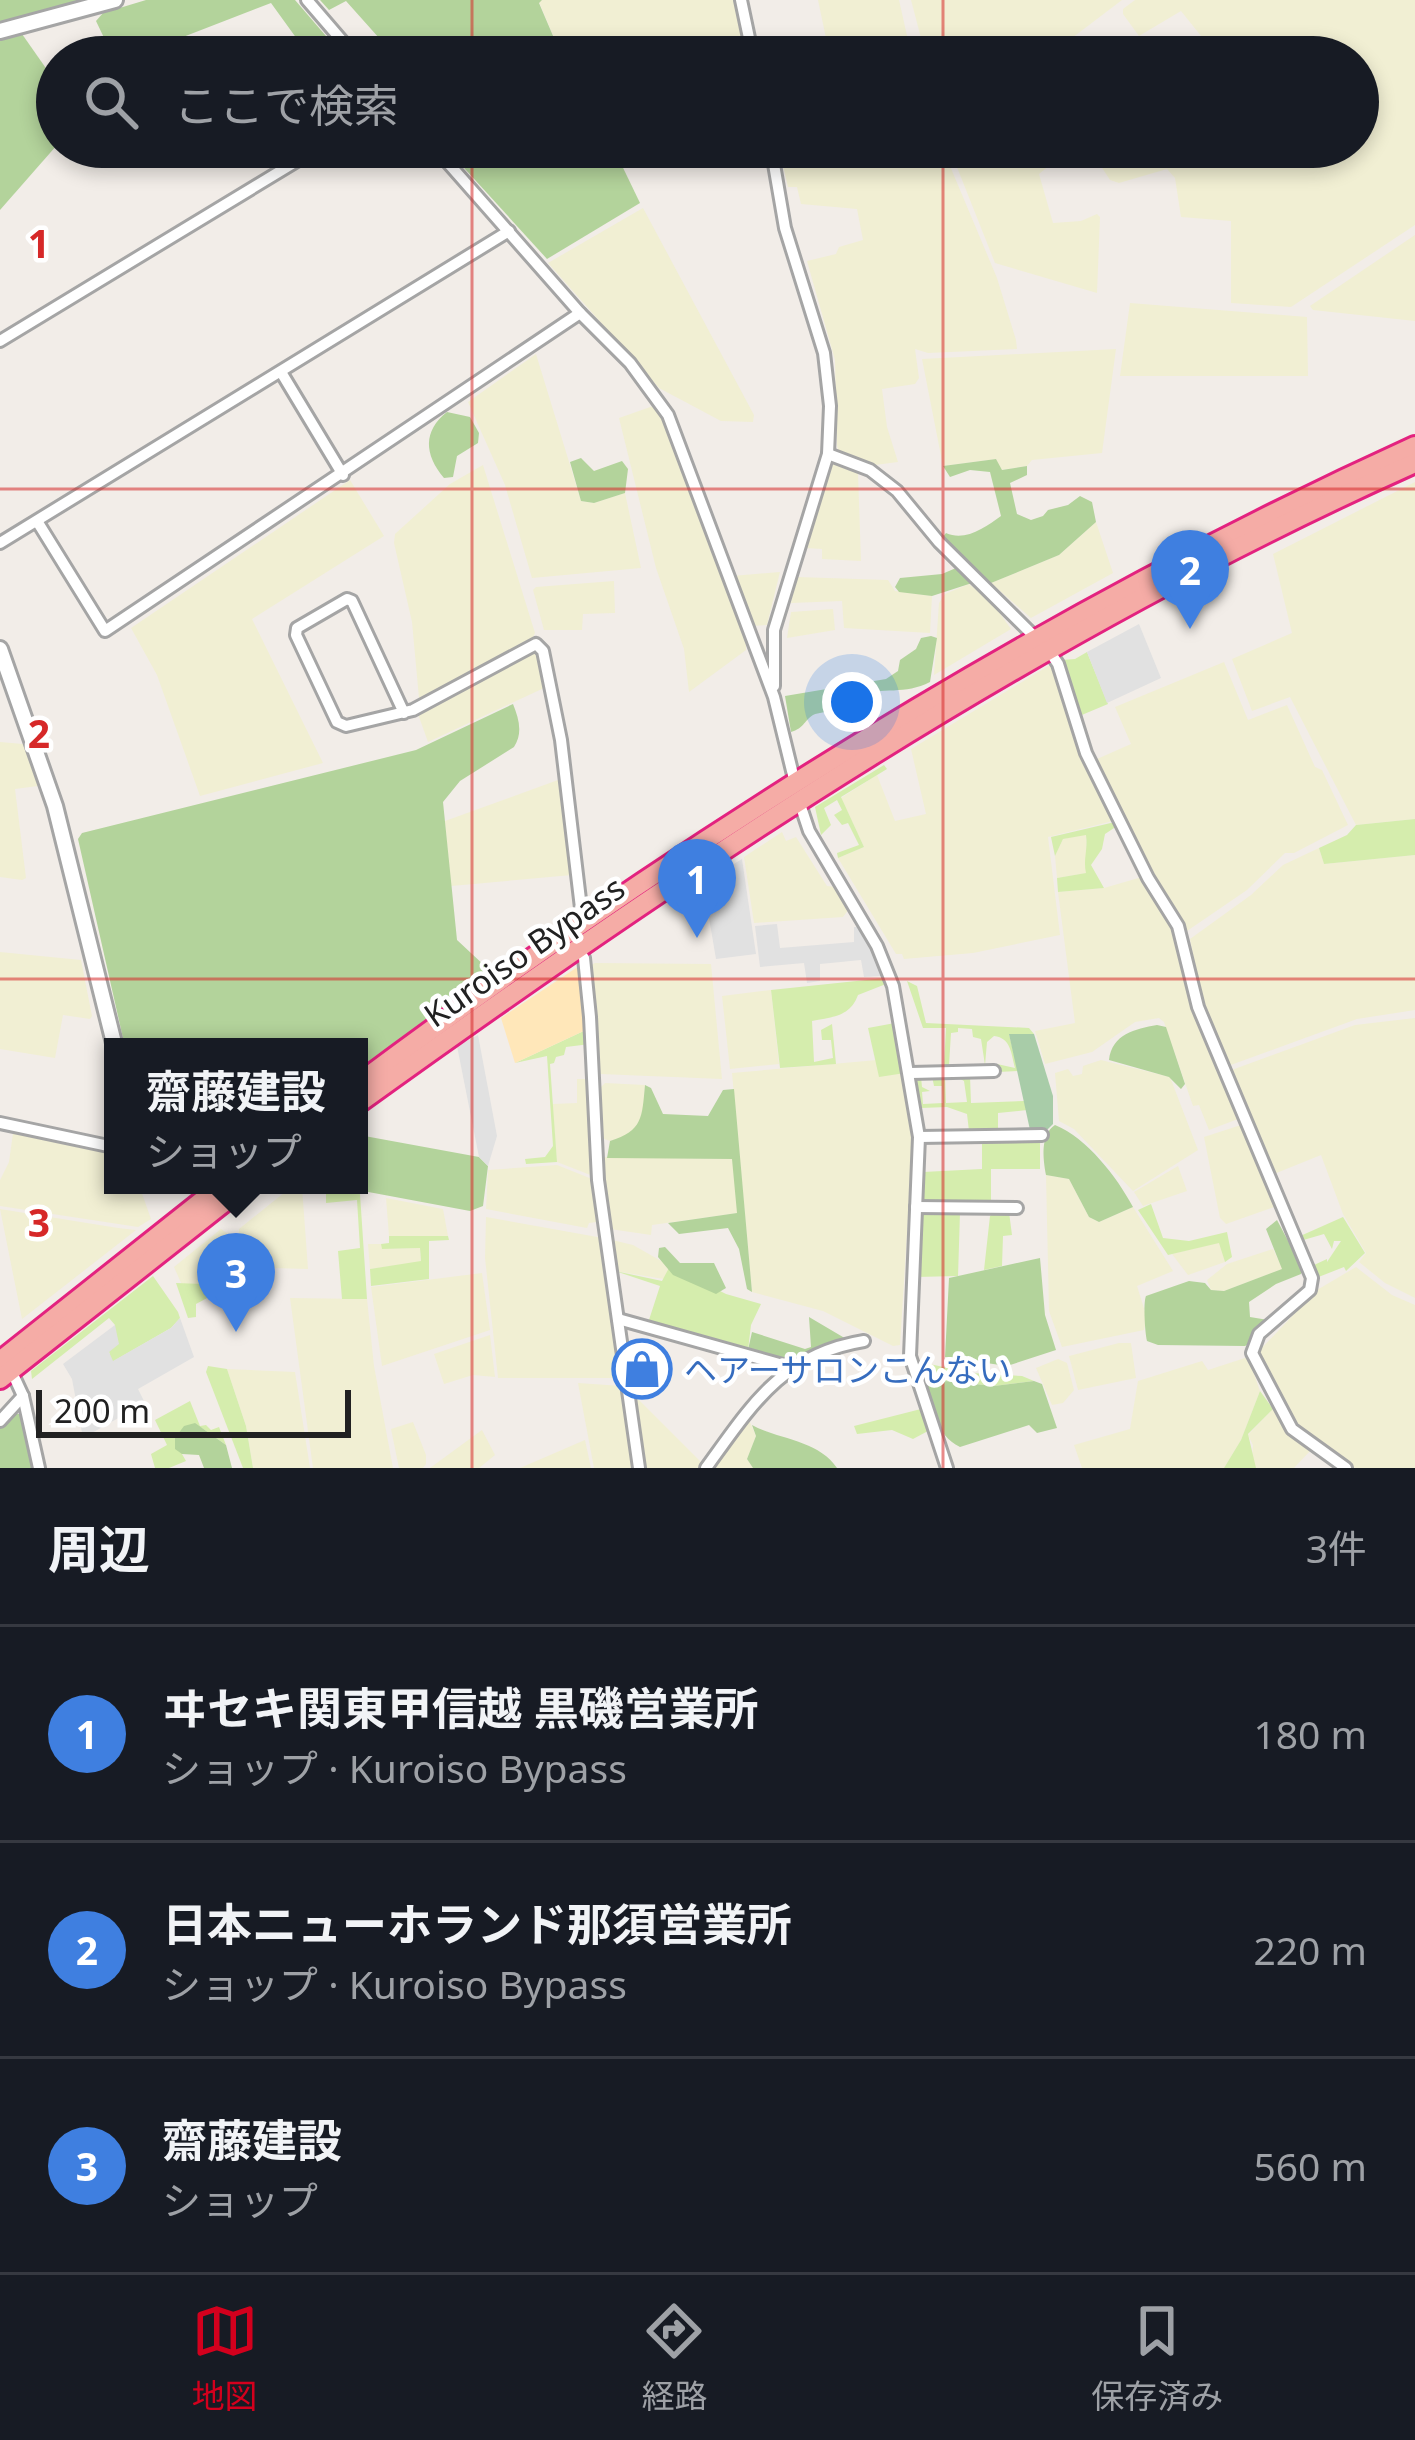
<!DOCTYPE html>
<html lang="ja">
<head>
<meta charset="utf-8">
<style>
	:root { --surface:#171b24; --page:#242831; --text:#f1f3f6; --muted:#9ea1a6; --line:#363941; --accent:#d3001d }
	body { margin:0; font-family:"Noto Sans","Noto Sans JP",sans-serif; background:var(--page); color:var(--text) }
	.scale { position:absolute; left:36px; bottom:30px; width:315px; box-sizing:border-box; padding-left:12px; border:6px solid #212121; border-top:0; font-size:33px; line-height:42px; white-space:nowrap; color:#212121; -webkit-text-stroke:9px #fff; paint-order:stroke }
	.you { position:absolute; left:852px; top:702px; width:42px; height:42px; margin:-30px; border:9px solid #fff; border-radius:50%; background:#1a73e8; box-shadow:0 0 0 18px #1a73e833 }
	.badge { display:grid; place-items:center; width:78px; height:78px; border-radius:50%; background:var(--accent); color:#fff; font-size:39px; font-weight:700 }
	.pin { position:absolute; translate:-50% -99px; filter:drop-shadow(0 3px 6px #0008) }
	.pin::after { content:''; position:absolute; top:63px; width:42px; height:36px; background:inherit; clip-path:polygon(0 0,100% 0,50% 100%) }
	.popup { position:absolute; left:104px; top:1038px; width:264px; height:156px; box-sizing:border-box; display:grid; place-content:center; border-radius:0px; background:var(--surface); filter:drop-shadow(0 3px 9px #0005); font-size:39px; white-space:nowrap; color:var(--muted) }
	.popup b { font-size:45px; color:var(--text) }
	.popup::after { content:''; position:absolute; left:50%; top:100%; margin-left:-24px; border:24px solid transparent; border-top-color:var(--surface) }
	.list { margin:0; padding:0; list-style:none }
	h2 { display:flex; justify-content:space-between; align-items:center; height:156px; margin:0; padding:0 48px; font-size:51px }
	h2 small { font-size:39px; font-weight:400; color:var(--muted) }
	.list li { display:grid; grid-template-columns:78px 1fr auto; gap:36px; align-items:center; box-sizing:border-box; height:216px; padding:0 48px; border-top:3px solid var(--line) }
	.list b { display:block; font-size:45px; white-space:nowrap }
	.list p { margin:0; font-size:39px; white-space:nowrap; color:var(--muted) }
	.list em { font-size:39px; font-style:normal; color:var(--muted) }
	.icon { flex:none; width:66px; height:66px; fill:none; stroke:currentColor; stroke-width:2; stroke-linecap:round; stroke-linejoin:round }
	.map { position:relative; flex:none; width:1415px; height:1468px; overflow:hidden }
	.search { position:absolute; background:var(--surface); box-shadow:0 6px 18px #0003; left:36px; right:36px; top:36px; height:132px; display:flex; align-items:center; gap:30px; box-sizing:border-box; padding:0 42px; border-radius:66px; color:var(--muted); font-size:45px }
	.sheet { height:804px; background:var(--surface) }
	nav { display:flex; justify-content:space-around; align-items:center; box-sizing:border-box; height:168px; border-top:3px solid var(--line); background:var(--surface); font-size:33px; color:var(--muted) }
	nav a { display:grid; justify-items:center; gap:6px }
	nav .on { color:var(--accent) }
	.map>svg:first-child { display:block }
</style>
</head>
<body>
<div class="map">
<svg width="1415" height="1468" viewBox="0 0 1415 1468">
	<rect width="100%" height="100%" fill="#f2ede8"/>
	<g fill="#f1efd3">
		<polygon points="542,0 736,0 747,57 562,57 539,2"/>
		<polygon points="818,0 899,0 910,49 896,52 896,57 830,57"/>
		<polygon points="911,0 1122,0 1047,57 926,57"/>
		<polygon points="1135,0 1415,0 1415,225 1291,307 1231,303 1231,221 1181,217 1175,178 1167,169 1119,183 1110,180 1093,154 1102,147 1358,147 1358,57 1218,57 1181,11 1139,36 1123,14 1123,9"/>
		<polygon points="827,147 847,147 851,161 942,147 997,278 1016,340 1017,349 928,353 915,349 919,378 915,384 882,389 887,427 898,462 875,465 838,450 837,445 835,360 807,261 836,254 839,247 863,240 857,209 801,204 797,187 788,187 781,157"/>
		<polygon points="949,147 1072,147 1039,174 1053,223 1081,221 1097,214 1100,217 1097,293 995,263"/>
		<polygon points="643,208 754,415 753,422 721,421 659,388 548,263"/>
		<polygon points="1415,235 1415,321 1313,310 1310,306"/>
		<polygon points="1130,303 1307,317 1308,376 1120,376"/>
		<polygon points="1116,349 1102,453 1032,460 1027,466 1001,470 996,459 943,466 922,359"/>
		<polygon points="536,354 581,501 594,503 625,493 641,568 532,578 505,485 468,402"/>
		<polygon points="656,405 665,420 746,644 746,650 689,692 684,649 656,568 619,418"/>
		<polygon points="833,464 858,473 861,561 822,559 822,549 805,548"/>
		<polygon points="483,465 535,633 532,639 419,698 412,622 394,543 395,534 450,484"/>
		<polygon points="350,480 384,536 252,619 323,763 200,796 157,675 131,628"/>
		<polygon points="1415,482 1415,819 1356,825 1290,697 1252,711 1232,659 1292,633 1273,554"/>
		<polygon points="1096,522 1113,573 1031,618 991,583 1059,555"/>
		<polygon points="780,572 767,625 751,626 732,576"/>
		<polygon points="797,577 888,580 895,591 932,596 930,633 844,628 842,601 791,603"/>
		<polygon points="614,581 615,613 583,614 582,630 544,630 533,590 536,587"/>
		<polygon points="969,584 991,601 1011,629 934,675 939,603 945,594"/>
		<polygon points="833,609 835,630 787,638 791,612"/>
		<polygon points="530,652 537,655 544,688 428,742 418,714"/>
		<polygon points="1224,662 1248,720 1287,705 1315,767 1322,770 1348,825 1294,853 1285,853 1247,890 1187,931 1153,874 1097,759 1131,744 1115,707"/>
		<polygon points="1050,665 1055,667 1076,746 1113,821 1048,837 1060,935 973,953 904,959 902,954 896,954 838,858 864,847 841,798 877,775 895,821 926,814 911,749"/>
		<polygon points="0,742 23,744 38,786 15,789 26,878 22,880 0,877"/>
		<polygon points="558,780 572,875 451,886 445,821"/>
		<polygon points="782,832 786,841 796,837 827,886 835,887 849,909 843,917 754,923 744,857"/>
		<polygon points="1086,834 1087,873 1057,878 1055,856 1063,839"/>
		<polygon points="1319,848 1324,864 1415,855 1415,1010 1357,1019 1228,1066 1203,1006 1190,939 1251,895 1283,865"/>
		<polygon points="1142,877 1174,930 1193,1007 1238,1119 1209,1130 1199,1105 1193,1106 1164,1022 1159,1018 1135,1022 1092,1052 1045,1064 1035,1031 1075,1023 1058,892 1104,888"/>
		<polygon points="0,952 81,960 92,1016 90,1019 63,1015 55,1058 0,1049"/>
		<polygon points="595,963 711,964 722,1079 600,1074 591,965"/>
		<polygon points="771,990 779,1064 730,1069 722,996"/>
		<polygon points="1415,1018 1415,1298 1385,1283 1359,1262 1366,1253 1343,1214 1321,1155 1274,1174 1229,1071 1355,1025"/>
		<polygon points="877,1060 905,1073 913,1137 900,1345 893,1346 823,1311 752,1292 732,1073"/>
		<polygon points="1101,1060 1170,1077 1198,1150 1133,1191 1074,1129 1059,1121 1055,1073 1068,1069 1073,1076 1082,1074 1083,1066"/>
		<polygon points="577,1079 592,1079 593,1176 557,1162 552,1104 577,1103"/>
		<polygon points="605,1083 645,1085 643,1116 630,1136 610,1141 599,1137 600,1088"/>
		<polygon points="1241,1125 1274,1207 1226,1224 1220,1218 1204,1137"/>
		<polygon points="13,1133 113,1154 113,1185 139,1185 151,1219 138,1227 0,1206 0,1180 9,1162"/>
		<polygon points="602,1157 733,1159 738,1213 652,1225 651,1235 610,1229"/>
		<polygon points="557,1165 592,1179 597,1222 589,1223 587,1228 486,1209 488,1170"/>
		<polygon points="1178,1166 1187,1191 1143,1206 1134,1192"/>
		<polygon points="1046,1175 1069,1179 1089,1217 1099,1222 1133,1207 1173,1271 1137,1286 1147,1318 1144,1330 1062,1347 1049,1311"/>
		<polygon points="302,1187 308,1269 238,1267 239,1229 290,1188"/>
		<polygon points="386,1198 443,1209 448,1236 389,1236"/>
		<polygon points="0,1209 118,1228 136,1230 22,1319"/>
		<polygon points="486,1217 603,1238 621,1374 615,1378 498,1378 485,1258"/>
		<polygon points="221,1229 228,1234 230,1286 182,1285 174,1267"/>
		<polygon points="612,1240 633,1245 670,1266 664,1279 615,1271"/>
		<polygon points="1220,1242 1225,1262 1188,1275 1172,1254"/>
		<polygon points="368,1244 381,1244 383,1249 420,1248 421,1262 370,1269"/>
		<polygon points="1273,1249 1283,1269 1224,1291 1211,1290 1207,1280 1227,1264"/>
		<polygon points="1356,1267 1392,1295 1415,1305 1415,1468 1355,1468 1303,1431 1291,1421 1258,1352 1317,1290"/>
		<polygon points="482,1273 490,1330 382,1366 371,1287"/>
		<polygon points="290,1298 367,1299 374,1366 393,1468 313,1468"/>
		<polygon points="490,1335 495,1377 473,1375 444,1384 434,1354"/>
		<polygon points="1119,1343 1131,1343 1136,1378 1078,1390 1069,1356"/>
		<polygon points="1248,1357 1260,1391 1241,1440 1224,1468 1082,1468 1074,1445 1130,1429 1138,1381 1202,1361 1208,1370"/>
		<polygon points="1058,1359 1067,1363 1074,1390 1063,1403 1052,1405 1036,1368"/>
		<polygon points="227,1369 295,1372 310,1468 253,1468 246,1426"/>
		<polygon points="578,1383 622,1386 634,1468 594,1468"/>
		<polygon points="633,1394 702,1463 698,1468 642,1468"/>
		<polygon points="1273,1409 1288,1433 1311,1450 1294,1468 1256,1468 1252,1459 1253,1445 1248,1435"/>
		<polygon points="748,1418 756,1436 747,1459 753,1468 711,1468"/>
		<polygon points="413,1422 426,1455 426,1464 423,1468 399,1468 391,1429"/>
		<polygon points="482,1430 495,1455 479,1468 430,1468"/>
		<polygon points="585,1440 591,1468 520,1468 571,1446"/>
	</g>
	<g fill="#d5edad">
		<polygon points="1087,652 1108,704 1077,717 1062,660 1075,659"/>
		<polygon points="884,765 887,769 841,797 864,847 838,858 837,853 859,845 848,823 842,825 834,815 842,810 837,800 824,808 831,825 821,835 815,807"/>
		<polygon points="1415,819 1415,855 1324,864 1319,848 1347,835 1356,825"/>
		<path d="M1115,822L1117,826L1105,834L1102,849L1091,865L1104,888L1058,892L1057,878L1086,873C1083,859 1088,850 1086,835L1063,839L1055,856L1051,837Z"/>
		<path d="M885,978L886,984L858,995C850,1017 832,1017 812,1021L814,1062L833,1058L831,1040H822L821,1030L832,1024L836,1064L780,1068L771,990Z"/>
		<path d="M907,981L917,986L926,1023L1029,1028L1034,1034H1009L1018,1071L998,1072L997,1064L1015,1068C1011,1053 1011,1038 994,1036L987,1042L985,1065L981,1039L973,1037L972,1029L958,1028V1032L951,1033L949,1065H944L946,1028H923Z"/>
		<polygon points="895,1023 905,1073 879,1077 868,1028"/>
		<polygon points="588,1029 590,1044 566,1047 564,1055 556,1057 554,1063 550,1064 557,1162 526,1164 525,1159 545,1157 553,1146 547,1056 515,1063"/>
		<polygon points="932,1076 945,1076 946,1103 967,1102 964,1081 955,1076 970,1076 971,1103 1024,1101 1027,1110 998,1113 998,1129 969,1131 967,1114 947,1107 921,1108 917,1081 921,1077 922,1087 930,1091 922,1092 923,1104 943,1103 942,1086 934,1086"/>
		<polygon points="982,1139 1040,1139 1040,1169 991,1169 991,1204 922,1203 923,1172 982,1169"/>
		<polygon points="326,1187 360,1194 367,1299 342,1299 338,1251 360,1248 357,1200 326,1203"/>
		<polygon points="1151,1204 1163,1238 1189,1241 1227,1232 1232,1257 1225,1262 1219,1243 1168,1255 1138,1210"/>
		<polygon points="920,1212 960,1212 958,1276 916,1277"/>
		<polygon points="994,1212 1009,1212 1012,1235 1003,1236 1002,1266 984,1270 990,1216"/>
		<polygon points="1343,1217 1365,1253 1346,1271 1344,1267 1316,1278 1303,1246 1314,1265 1327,1259 1327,1262 1341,1241 1334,1241 1332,1249 1324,1234 1300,1241 1298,1237"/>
		<polygon points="389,1236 448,1236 449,1240 429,1241 429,1279 371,1286 370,1269 421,1261 420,1248 382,1249 381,1244 389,1243"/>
		<polygon points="670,1266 726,1294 761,1304 751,1325 748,1350 648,1323 660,1286 615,1271 662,1281"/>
		<polygon points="153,1276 178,1312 180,1318 171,1328 112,1362 109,1352 115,1325 109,1318 32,1379 31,1371"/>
		<polygon points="232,1278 247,1285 242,1298 211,1296 196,1304 196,1317 188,1318 176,1283 230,1285"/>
		<polygon points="925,1363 971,1373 1022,1376 1034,1381 994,1386 935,1380 926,1384 921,1366"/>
		<polygon points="208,1366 227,1369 246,1426 253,1468 243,1468 206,1372"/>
		<polygon points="1260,1391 1273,1409 1248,1434 1256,1468 1224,1468 1241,1440"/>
		<polygon points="190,1401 200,1426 206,1425 211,1430 219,1427 226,1445 202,1428 182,1454 186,1461 169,1468 155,1468 151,1454 167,1445 155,1420"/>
		<polygon points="921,1409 928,1431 913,1439 892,1430 857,1434 854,1426"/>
	</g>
	<g fill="#b3d39b">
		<polygon points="0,0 82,0 0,22"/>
		<polygon points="146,0 295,0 344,57 329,57 325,53 310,57 271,3 165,44 157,57 108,57 106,42 96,21 103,13"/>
		<polygon points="320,0 542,0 539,3 562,57 396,57 346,1 329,10"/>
		<polygon points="22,34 57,84 57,145 0,210 0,40"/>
		<polygon points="445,147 613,147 640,203 547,259"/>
		<path d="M447,412L470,417L479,433L478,443L457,456L453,477L444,478C424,454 423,431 447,412Z"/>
		<polygon points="581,458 594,471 622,461 628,469 625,493 594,503 581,501 570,462"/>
		<path d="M996,459L1002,470L1027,466V475L1010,483L1017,514L1031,520L1043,516L1048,510L1068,505L1080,496L1092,502L1096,522L1059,555L991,583L969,584L932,596L899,592L895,587L900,578L942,574L963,565L942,538L946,533C965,542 986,527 1001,516L990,472L970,470L950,477L943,466Z"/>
		<path d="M931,636L937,638L930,682C905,695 883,687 856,695C845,698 841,706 831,710C826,713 819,712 813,715C803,722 804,728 791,732L785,696L886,679L898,671L900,660L916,649L921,638Z"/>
		<path d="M513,704C519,719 523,733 514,747L460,781L443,802L457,940L486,967L485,977L359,1069V1047H125L78,839L82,833L416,750Z"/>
		<path d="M1157,1025L1166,1027L1185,1084L1181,1089L1169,1077L1109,1060C1112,1034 1135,1029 1157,1025Z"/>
		<path d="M645,1085L651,1088L663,1114L708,1116L723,1090L734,1089L752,1292L747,1289L739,1249L728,1228L679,1234L668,1223L737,1213L732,1159L607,1158L610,1141C643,1131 642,1117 645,1085Z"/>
		<path d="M1055,1125C1087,1138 1117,1177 1133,1207L1099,1222L1089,1217L1069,1179L1046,1175C1043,1158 1040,1135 1055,1125Z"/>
		<polygon points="359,1135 479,1157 488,1166 483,1206 470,1211 331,1185 359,1185"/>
		<path d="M1277,1220L1303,1269L1301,1274L1276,1284L1249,1302L1250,1317L1268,1320L1259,1338L1245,1346L1158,1345L1147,1341C1145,1333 1143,1303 1146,1296L1189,1281L1205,1283L1211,1290L1224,1291L1282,1269L1266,1229Z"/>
		<polygon points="665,1247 680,1263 714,1263 726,1288 716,1294 673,1275 658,1257 659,1248"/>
		<polygon points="1040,1258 1045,1315 1056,1350 1007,1366 945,1357 949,1278"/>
		<polygon points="809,1317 848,1340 792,1365 748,1350 752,1332 805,1349 811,1347"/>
		<path d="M935,1380L994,1386L1034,1381L1042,1384L1057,1428L1037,1433L1029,1425L960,1447C935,1435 934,1409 926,1384Z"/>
		<polygon points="13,1414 20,1414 25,1420 36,1468 0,1468 0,1428"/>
		<polygon points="195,1423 226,1445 232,1468 204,1468 199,1455 182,1454 175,1449 175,1438 184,1426"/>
		<path d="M752,1425C777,1439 819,1440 837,1468H753L747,1459L756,1436Z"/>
	</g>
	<polygon fill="#ffe7b9" points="582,964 588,1029 515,1063 501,1018"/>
	<polygon fill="#a8cca8" points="1009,1034 1034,1034 1053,1096 1053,1124 1048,1129 1030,1130"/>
	<g fill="#e1e1e1">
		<polygon points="1139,624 1161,678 1107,703 1087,652"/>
		<polygon points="742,859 756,954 716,959 703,883"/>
		<polygon points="777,924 780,948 854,942 854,927 860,927 880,965 881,976 864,977 861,960 820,964 820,981 807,983 804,963 760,967 755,926"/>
		<polygon points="478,1035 497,1136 488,1166 479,1157 457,1046"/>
		<polygon points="180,1318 194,1357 138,1389 145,1403 83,1438 72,1379 63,1364 115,1325 119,1344 109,1352 113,1361 171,1328"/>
	</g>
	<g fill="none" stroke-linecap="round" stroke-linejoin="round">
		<defs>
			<g id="minor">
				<polyline points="307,0 356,57"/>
				<polyline points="741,0 753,57"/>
				<polyline points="434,147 580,313 630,363 668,415 774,697 795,783"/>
				<polyline points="771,147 785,228 824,353 830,406 828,454 774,630 774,686"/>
				<polyline points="0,341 320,147"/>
				<polyline points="281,372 343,475"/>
				<polyline points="828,454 870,470 897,491 939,542 1050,652 1058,664 1086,753 1148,878 1178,926 1198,1007 1312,1278 1310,1290 1259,1334 1252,1353 1292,1429 1346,1468"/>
				<polyline points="37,521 105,631 580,313"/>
				<polyline points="0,543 509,231"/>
				<polyline points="404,713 352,601 347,599 297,628 296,635 337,722 346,726 413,710 536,644 543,651 561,740 581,908 589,918"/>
				<polyline points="799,801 809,831 877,946 893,986 919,1137 910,1356 947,1468"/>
				<polyline points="577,948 584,958 590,1017 598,1180 639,1468"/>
				<polyline points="911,1073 994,1071"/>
				<polyline points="0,1123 113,1147"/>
				<polyline points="919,1137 1042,1135"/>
				<polyline points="916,1207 1017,1208"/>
				<polyline points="618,1319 790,1367"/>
				<polyline points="11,1370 23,1396 39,1468"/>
				<polyline points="0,1421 23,1396"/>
				<path d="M706,1468C751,1406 782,1354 864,1341"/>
			</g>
			<g id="tertiary">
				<polyline points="0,31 115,0"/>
				<polyline points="0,649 55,806 115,1047"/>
			</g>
			<g id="trunk">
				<path d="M359,1083C689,837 1039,617 1415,446"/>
				<path d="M359,1103C692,863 1039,631 1415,463"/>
				<polyline points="0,1361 222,1185"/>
				<polyline points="0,1379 246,1185"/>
			</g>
		</defs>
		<use href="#minor" stroke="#a5a5a5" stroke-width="16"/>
		<use href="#tertiary" stroke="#a5a5a5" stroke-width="20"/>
		<use href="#trunk" stroke="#e3227f" stroke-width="24"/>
		<use href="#minor" stroke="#fff" stroke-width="10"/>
		<use href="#tertiary" stroke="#fff" stroke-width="14"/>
		<use href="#trunk" stroke="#f5aca6" stroke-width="18"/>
	</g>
	<path fill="none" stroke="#d62828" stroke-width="3" stroke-opacity="0.55" d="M472,0V57M943,0V57M472,147V1468M943,147V1468M0,489H1415M0,979H1415"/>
	<defs>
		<symbol id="shop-ring" viewBox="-11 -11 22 22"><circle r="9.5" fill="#fff" stroke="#3f7fe0" stroke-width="1.5"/><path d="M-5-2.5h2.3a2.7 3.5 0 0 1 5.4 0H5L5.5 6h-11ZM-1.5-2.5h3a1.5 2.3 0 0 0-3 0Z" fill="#3f7fe0"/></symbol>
	</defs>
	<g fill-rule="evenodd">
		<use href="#shop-ring" x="609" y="1336" width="66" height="66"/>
	</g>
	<g text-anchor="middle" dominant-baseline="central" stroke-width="9" stroke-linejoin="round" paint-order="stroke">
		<g font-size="33" fill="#212121" stroke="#fff">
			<text transform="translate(524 951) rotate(-35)">Kuroiso Bypass</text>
		</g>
		<g font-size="33" fill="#366cbe" stroke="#fff" text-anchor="start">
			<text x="684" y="1369">ヘアーサロンこんない</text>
		</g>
	</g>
	<g font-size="39" text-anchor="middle" font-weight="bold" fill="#d62828" stroke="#fff" stroke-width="9" stroke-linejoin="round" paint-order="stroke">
		<text x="39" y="258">1</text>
		<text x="39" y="748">2</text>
		<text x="39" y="1237">3</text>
	</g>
</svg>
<div class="scale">200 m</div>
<div class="you"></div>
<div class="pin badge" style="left:697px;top:938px;background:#3f7fe0">1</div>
<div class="pin badge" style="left:1190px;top:629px;background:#3f7fe0">2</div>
<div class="pin badge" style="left:236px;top:1332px;background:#3f7fe0">3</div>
<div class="popup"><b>齋藤建設</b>ショップ</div>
<div class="search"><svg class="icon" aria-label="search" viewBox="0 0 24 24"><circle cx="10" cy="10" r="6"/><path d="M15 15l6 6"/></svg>ここで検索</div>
</div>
<section class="sheet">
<h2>周辺<small>3件</small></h2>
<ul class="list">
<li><span class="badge" style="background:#3f7fe0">1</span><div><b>ヰセキ関東甲信越 黒磯営業所</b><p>ショップ · Kuroiso Bypass</p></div><em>180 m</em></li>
<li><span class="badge" style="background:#3f7fe0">2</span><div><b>日本ニューホランド那須営業所</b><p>ショップ · Kuroiso Bypass</p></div><em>220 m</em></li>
<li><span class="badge" style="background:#3f7fe0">3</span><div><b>齋藤建設</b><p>ショップ</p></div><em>560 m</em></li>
</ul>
</section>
<nav>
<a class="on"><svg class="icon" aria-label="map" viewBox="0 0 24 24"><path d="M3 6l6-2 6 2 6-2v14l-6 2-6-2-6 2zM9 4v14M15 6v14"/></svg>地図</a>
<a><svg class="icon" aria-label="directions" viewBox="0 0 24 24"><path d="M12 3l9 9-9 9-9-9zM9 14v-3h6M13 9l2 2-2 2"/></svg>経路</a>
<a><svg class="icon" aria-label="saved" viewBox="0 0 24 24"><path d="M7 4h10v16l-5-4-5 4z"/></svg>保存済み</a>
</nav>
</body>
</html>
